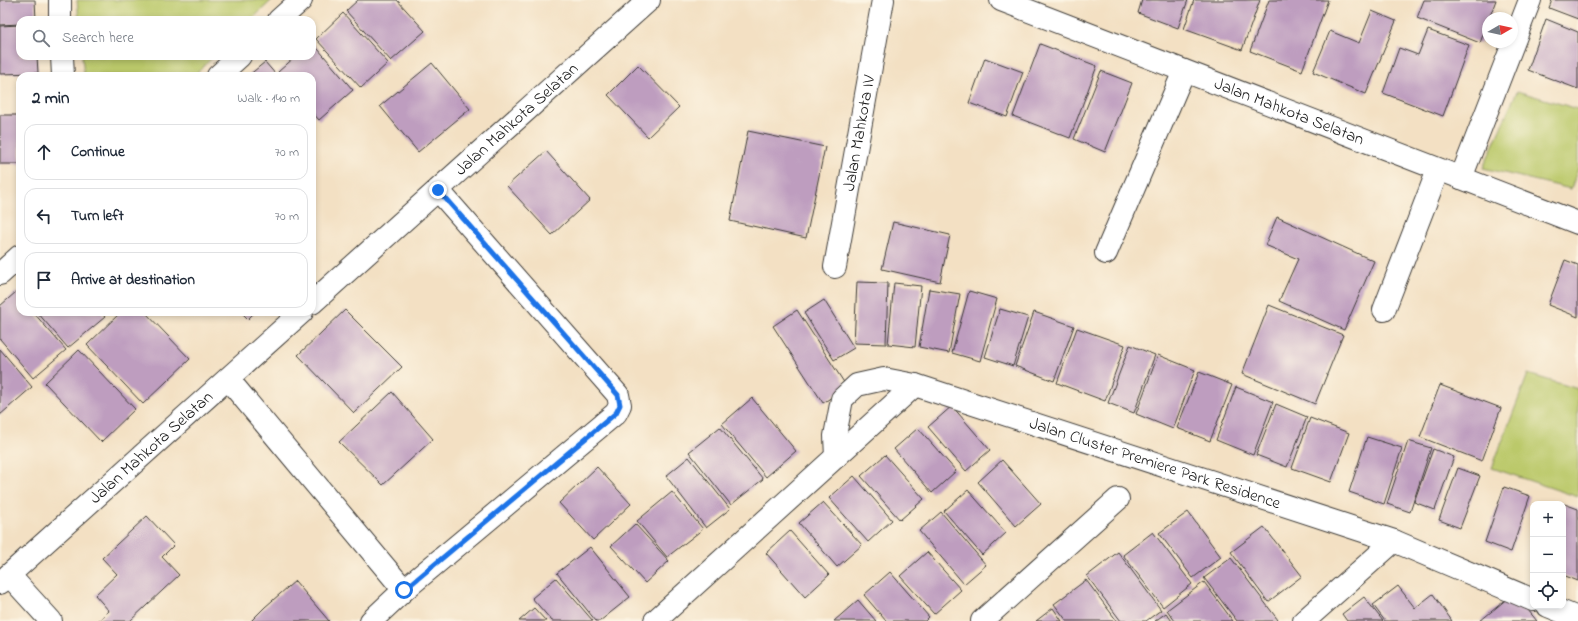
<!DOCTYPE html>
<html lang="en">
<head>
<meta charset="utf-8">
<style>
	:root { --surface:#fff; --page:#f6f6f7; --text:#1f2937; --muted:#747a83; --line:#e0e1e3 }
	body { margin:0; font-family:"Indie Flower",sans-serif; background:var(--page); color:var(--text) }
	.controls { position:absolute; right:12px; bottom:12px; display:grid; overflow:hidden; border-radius:8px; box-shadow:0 2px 6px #0003 }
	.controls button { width:36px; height:36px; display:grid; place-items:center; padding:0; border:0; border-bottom:1px solid var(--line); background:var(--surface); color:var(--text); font:20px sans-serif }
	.compass { position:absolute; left:1482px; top:12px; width:36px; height:36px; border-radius:50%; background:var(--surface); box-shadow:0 2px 6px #0003; rotate:81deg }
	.stop { position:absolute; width:12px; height:12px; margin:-9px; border:3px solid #1a73e8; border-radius:50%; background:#fff }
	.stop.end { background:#1a73e8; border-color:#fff; box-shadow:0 1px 4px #0008 }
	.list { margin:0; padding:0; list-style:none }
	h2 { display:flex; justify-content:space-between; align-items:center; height:52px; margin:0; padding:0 16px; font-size:17px }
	h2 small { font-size:13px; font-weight:400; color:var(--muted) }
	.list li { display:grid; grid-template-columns:26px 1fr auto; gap:12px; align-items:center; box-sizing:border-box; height:56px; margin:0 8px 8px; padding:0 8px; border:1px solid var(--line); border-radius:12px }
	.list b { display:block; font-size:15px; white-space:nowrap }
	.list em { font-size:13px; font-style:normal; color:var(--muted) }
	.icon { flex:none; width:22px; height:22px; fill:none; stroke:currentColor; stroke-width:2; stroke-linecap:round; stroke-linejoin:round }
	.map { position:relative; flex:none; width:1578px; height:621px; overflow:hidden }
	.search { position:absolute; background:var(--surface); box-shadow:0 2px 6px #0003; left:16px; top:16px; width:300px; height:44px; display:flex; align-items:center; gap:10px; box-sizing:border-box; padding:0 14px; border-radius:12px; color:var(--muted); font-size:15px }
	.panel { position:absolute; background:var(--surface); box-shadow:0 2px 6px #0003; left:16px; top:72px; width:300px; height:244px; border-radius:12px }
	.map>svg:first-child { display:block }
</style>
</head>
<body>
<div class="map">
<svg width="1578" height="621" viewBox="0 0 1578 621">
	<rect width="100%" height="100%" fill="#fcf5e5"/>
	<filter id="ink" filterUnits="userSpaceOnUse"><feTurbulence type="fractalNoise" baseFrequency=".025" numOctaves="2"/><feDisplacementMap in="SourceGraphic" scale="8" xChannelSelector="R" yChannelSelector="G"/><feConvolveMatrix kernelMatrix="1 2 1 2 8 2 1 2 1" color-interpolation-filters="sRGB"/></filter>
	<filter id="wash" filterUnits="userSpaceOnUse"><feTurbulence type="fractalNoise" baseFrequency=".012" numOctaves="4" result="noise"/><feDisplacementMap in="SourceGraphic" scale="16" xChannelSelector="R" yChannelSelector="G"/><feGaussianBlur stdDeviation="0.9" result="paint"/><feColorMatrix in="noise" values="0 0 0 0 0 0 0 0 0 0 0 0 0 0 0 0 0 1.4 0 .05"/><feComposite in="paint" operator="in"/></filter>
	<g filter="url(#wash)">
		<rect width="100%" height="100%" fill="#f3e0c3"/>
		<g fill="#bbc96b" stroke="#6c7244">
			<polygon points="77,0 272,0 251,20 79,20"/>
			<polygon points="82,56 214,56 194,76 84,76"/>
			<polygon points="1517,91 1578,109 1578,169 1571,189 1483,168"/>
			<polygon points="1528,374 1578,389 1578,497 1492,468"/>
		</g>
		<g id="blocks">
			<g fill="#be9dbf">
				<polygon points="0,0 35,0 36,20 20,20 20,24 0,25"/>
				<polygon points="358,0 397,0 425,31 391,61 346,11"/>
				<polygon points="1142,0 1188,0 1178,28 1138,13"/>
				<polygon points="1194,0 1260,0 1242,50 1184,29"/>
				<polygon points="1269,0 1328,0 1302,71 1250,51"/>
				<polygon points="1424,0 1496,0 1480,43 1417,18"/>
				<polygon points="1552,0 1578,0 1578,19 1549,8"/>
				<polygon points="1372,11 1396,21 1366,94 1313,72 1330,31 1359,43"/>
				<polygon points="343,13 388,63 361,88 316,39"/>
				<polygon points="1546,19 1578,32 1578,89 1528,70"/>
				<polygon points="20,25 20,56 37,56 38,73 0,74 0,26"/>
				<polygon points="1428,30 1469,45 1443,116 1383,93 1399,48 1418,55"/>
				<polygon points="312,42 353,90 319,120 312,112 312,76 281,76 278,72 296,56 312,56"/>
				<polygon points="1040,44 1097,66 1070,138 1013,116"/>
				<polygon points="985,58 1023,72 1007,117 969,103"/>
				<polygon points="265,62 277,76 248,76"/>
				<polygon points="432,63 470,109 418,152 380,106"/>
				<polygon points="638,65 679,107 648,137 608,95"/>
				<polygon points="1101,71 1132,83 1105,152 1074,139"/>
				<rect x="0" y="115" width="20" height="49"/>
				<polygon points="748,131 825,147 806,238 730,221"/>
				<polygon points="546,151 590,200 552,235 507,186"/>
				<polygon points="1277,217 1374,261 1344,330 1279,301 1298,259 1265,245"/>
				<polygon points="893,222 950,235 940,282 882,269"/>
				<polygon points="1565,260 1578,265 1578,317 1548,305"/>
				<polygon points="857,282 888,283 886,344 854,343"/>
				<polygon points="894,283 921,286 915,347 888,344"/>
				<polygon points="929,289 960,294 949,353 919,347"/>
				<polygon points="969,291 997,299 980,361 952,353"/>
				<polygon points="16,292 20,296 20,312 33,312 66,350 33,378 0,339 0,306"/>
				<polygon points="824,300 854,348 834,360 804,313"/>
				<polygon points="1269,305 1343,335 1315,404 1242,374"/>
				<polygon points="1000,309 1028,317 1013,366 985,357"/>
				<polygon points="345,310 402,367 354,413 298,355"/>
				<polygon points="797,310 847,387 823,403 773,326"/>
				<polygon points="37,312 101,312 105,317 68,348"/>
				<polygon points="121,312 145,312 190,359 143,404 87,345"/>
				<polygon points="241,312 255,312 248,319"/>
				<polygon points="1034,312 1074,326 1054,381 1015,366"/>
				<polygon points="1077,328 1125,345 1105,401 1057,383"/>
				<polygon points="1130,345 1155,355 1134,413 1108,403"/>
				<polygon points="0,349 32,387 0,415"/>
				<polygon points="79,350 135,409 101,442 45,383"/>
				<polygon points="1158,355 1195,370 1173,429 1136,414"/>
				<polygon points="1199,372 1232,385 1210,441 1177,428"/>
				<polygon points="1440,385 1501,408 1482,461 1420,437"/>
				<polygon points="1236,387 1273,402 1253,455 1216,440"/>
				<polygon points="392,392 433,439 383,485 339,442"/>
				<polygon points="752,398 796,451 766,477 722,424"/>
				<polygon points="1276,404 1307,417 1287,467 1256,455"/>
				<polygon points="952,406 990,450 966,471 928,427"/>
				<polygon points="1310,418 1349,433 1331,482 1292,468"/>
				<polygon points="720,427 763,479 731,505 689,452"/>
				<polygon points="918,428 956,471 932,493 894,449"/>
				<polygon points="1367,437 1402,448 1384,504 1349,492"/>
				<polygon points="1408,441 1431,448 1410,512 1387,504"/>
				<polygon points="1433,449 1454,457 1435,510 1414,502"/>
				<polygon points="885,455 924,499 900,520 861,476"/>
				<polygon points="689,457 730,509 706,528 666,476"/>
				<polygon points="1002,460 1041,504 1016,526 978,482"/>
				<polygon points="597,467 631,504 593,540 559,503"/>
				<polygon points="1458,468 1480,476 1460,528 1439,520"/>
				<polygon points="854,476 892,520 868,542 829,498"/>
				<polygon points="1504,487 1530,496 1511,552 1485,542"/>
				<polygon points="968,490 1006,533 982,555 944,511"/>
				<polygon points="672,492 703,529 667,557 637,521"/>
				<polygon points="823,502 862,545 837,567 799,523"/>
				<polygon points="1559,502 1578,509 1578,581 1563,575 1563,504 1558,504"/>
				<polygon points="941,512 986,565 964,584 919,531"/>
				<polygon points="1188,512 1221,557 1193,578 1159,533"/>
				<polygon points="147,516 174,545 162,557 179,575 130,621 98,621 109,611 95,595 117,574 102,558"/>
				<polygon points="635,524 669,561 645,583 611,546"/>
				<polygon points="1264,527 1302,576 1268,602 1231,552"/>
				<polygon points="790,531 829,575 805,597 766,553"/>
				<polygon points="1153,532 1192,584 1163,607 1123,555"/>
				<polygon points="590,547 630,597 600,621 596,621 557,573"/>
				<polygon points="927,552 961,590 934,614 900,576"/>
				<polygon points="1118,552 1161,610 1146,621 1121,621 1087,576"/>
				<polygon points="1231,558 1278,620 1276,621 1237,621 1204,578"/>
				<polygon points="890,572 929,617 925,621 886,621 864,595"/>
				<polygon points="556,578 593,621 552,621 532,598"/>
				<polygon points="1086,580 1117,621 1067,621 1054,604"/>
				<polygon points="295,581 329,621 251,621 265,607"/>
				<polygon points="1204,582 1233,621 1175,621 1167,610"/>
				<polygon points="1398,586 1415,608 1433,594 1452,621 1385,621 1373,605"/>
				<polygon points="1514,593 1537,621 1480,621"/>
				<polygon points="1364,597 1383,621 1347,621 1342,614"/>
				<polygon points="858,600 876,621 834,621"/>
				<polygon points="534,608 546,621 519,621"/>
				<polygon points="1053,608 1062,621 1036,621"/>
				<polygon points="1166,613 1172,621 1155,621"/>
			</g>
		</g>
	</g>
	<g filter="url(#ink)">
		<use href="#blocks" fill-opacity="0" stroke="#3c3935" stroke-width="1"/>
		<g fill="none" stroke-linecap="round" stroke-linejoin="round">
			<defs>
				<g id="street">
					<polyline points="60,0 60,20"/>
					<path id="s1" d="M1001,0L1578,223"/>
					<polyline points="279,20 301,0"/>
					<polyline points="62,56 63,76"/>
					<polyline points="218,76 240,56"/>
					<polyline points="1461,178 1530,0"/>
					<polyline points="1106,253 1184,71"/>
					<path id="s2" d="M835,267L883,0"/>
					<polyline points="0,274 20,256"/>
					<path id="s3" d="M312,303L649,0"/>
					<polyline points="1384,310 1438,170"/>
					<polyline points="228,379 404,590"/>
					<path id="s4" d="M836,457L835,436L842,399L857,385L884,379L915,385L1394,541L1533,600"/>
					<polyline points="9,575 51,621"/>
					<path id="s5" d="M0,583L302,312"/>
					<polyline points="1548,606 1575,617"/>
					<polyline points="371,621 404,590 616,413 620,405 618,395 438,190"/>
					<polyline points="655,621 915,385"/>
					<polyline points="982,621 1118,499"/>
					<polyline points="1304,621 1394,541"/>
				</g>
			</defs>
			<use href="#street" stroke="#3c3935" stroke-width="24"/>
			<use href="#street" stroke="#fff" stroke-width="22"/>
		</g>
	</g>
	<g fill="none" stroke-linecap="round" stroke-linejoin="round" filter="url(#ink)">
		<polyline stroke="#1a73e8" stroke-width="5" points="404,590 616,413 620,405 618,395 438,190"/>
	</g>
	<g text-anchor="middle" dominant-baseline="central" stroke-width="4" stroke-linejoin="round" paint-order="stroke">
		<g font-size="17" fill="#1c1c1c" stroke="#fcf5e5">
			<text stroke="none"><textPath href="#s1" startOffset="309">Jalan Mahkota Selatan</textPath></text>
			<text stroke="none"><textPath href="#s3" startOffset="275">Jalan Mahkota Selatan</textPath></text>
			<text stroke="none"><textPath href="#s2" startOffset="136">Jalan Mahkota IV</textPath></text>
			<text stroke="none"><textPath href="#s5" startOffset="203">Jalan Mahkota Selatan</textPath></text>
			<text stroke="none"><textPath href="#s4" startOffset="391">Jalan Cluster Premiere Park Residence</textPath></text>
		</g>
	</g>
</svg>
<div class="controls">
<button>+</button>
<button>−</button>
<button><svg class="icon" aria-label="locate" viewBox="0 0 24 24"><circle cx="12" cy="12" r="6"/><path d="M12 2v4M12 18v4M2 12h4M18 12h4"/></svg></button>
</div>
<svg class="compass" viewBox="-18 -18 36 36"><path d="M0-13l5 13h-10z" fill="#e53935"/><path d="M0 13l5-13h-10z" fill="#747a83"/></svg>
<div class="stop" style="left:404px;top:590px"></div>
<div class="stop end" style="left:438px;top:190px"></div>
<div class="search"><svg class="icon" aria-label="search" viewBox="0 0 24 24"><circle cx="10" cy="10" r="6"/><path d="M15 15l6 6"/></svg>Search here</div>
<section class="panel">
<h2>2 min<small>Walk · 140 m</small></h2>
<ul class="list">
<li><svg class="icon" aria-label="ahead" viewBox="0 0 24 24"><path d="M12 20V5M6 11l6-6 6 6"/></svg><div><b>Continue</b></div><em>70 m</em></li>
<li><svg class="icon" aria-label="left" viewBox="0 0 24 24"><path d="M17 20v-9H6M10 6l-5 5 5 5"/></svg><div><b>Turn left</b></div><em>70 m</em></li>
<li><svg class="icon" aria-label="arrive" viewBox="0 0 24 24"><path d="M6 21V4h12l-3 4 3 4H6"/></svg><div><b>Arrive at destination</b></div></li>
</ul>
</section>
</div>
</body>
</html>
